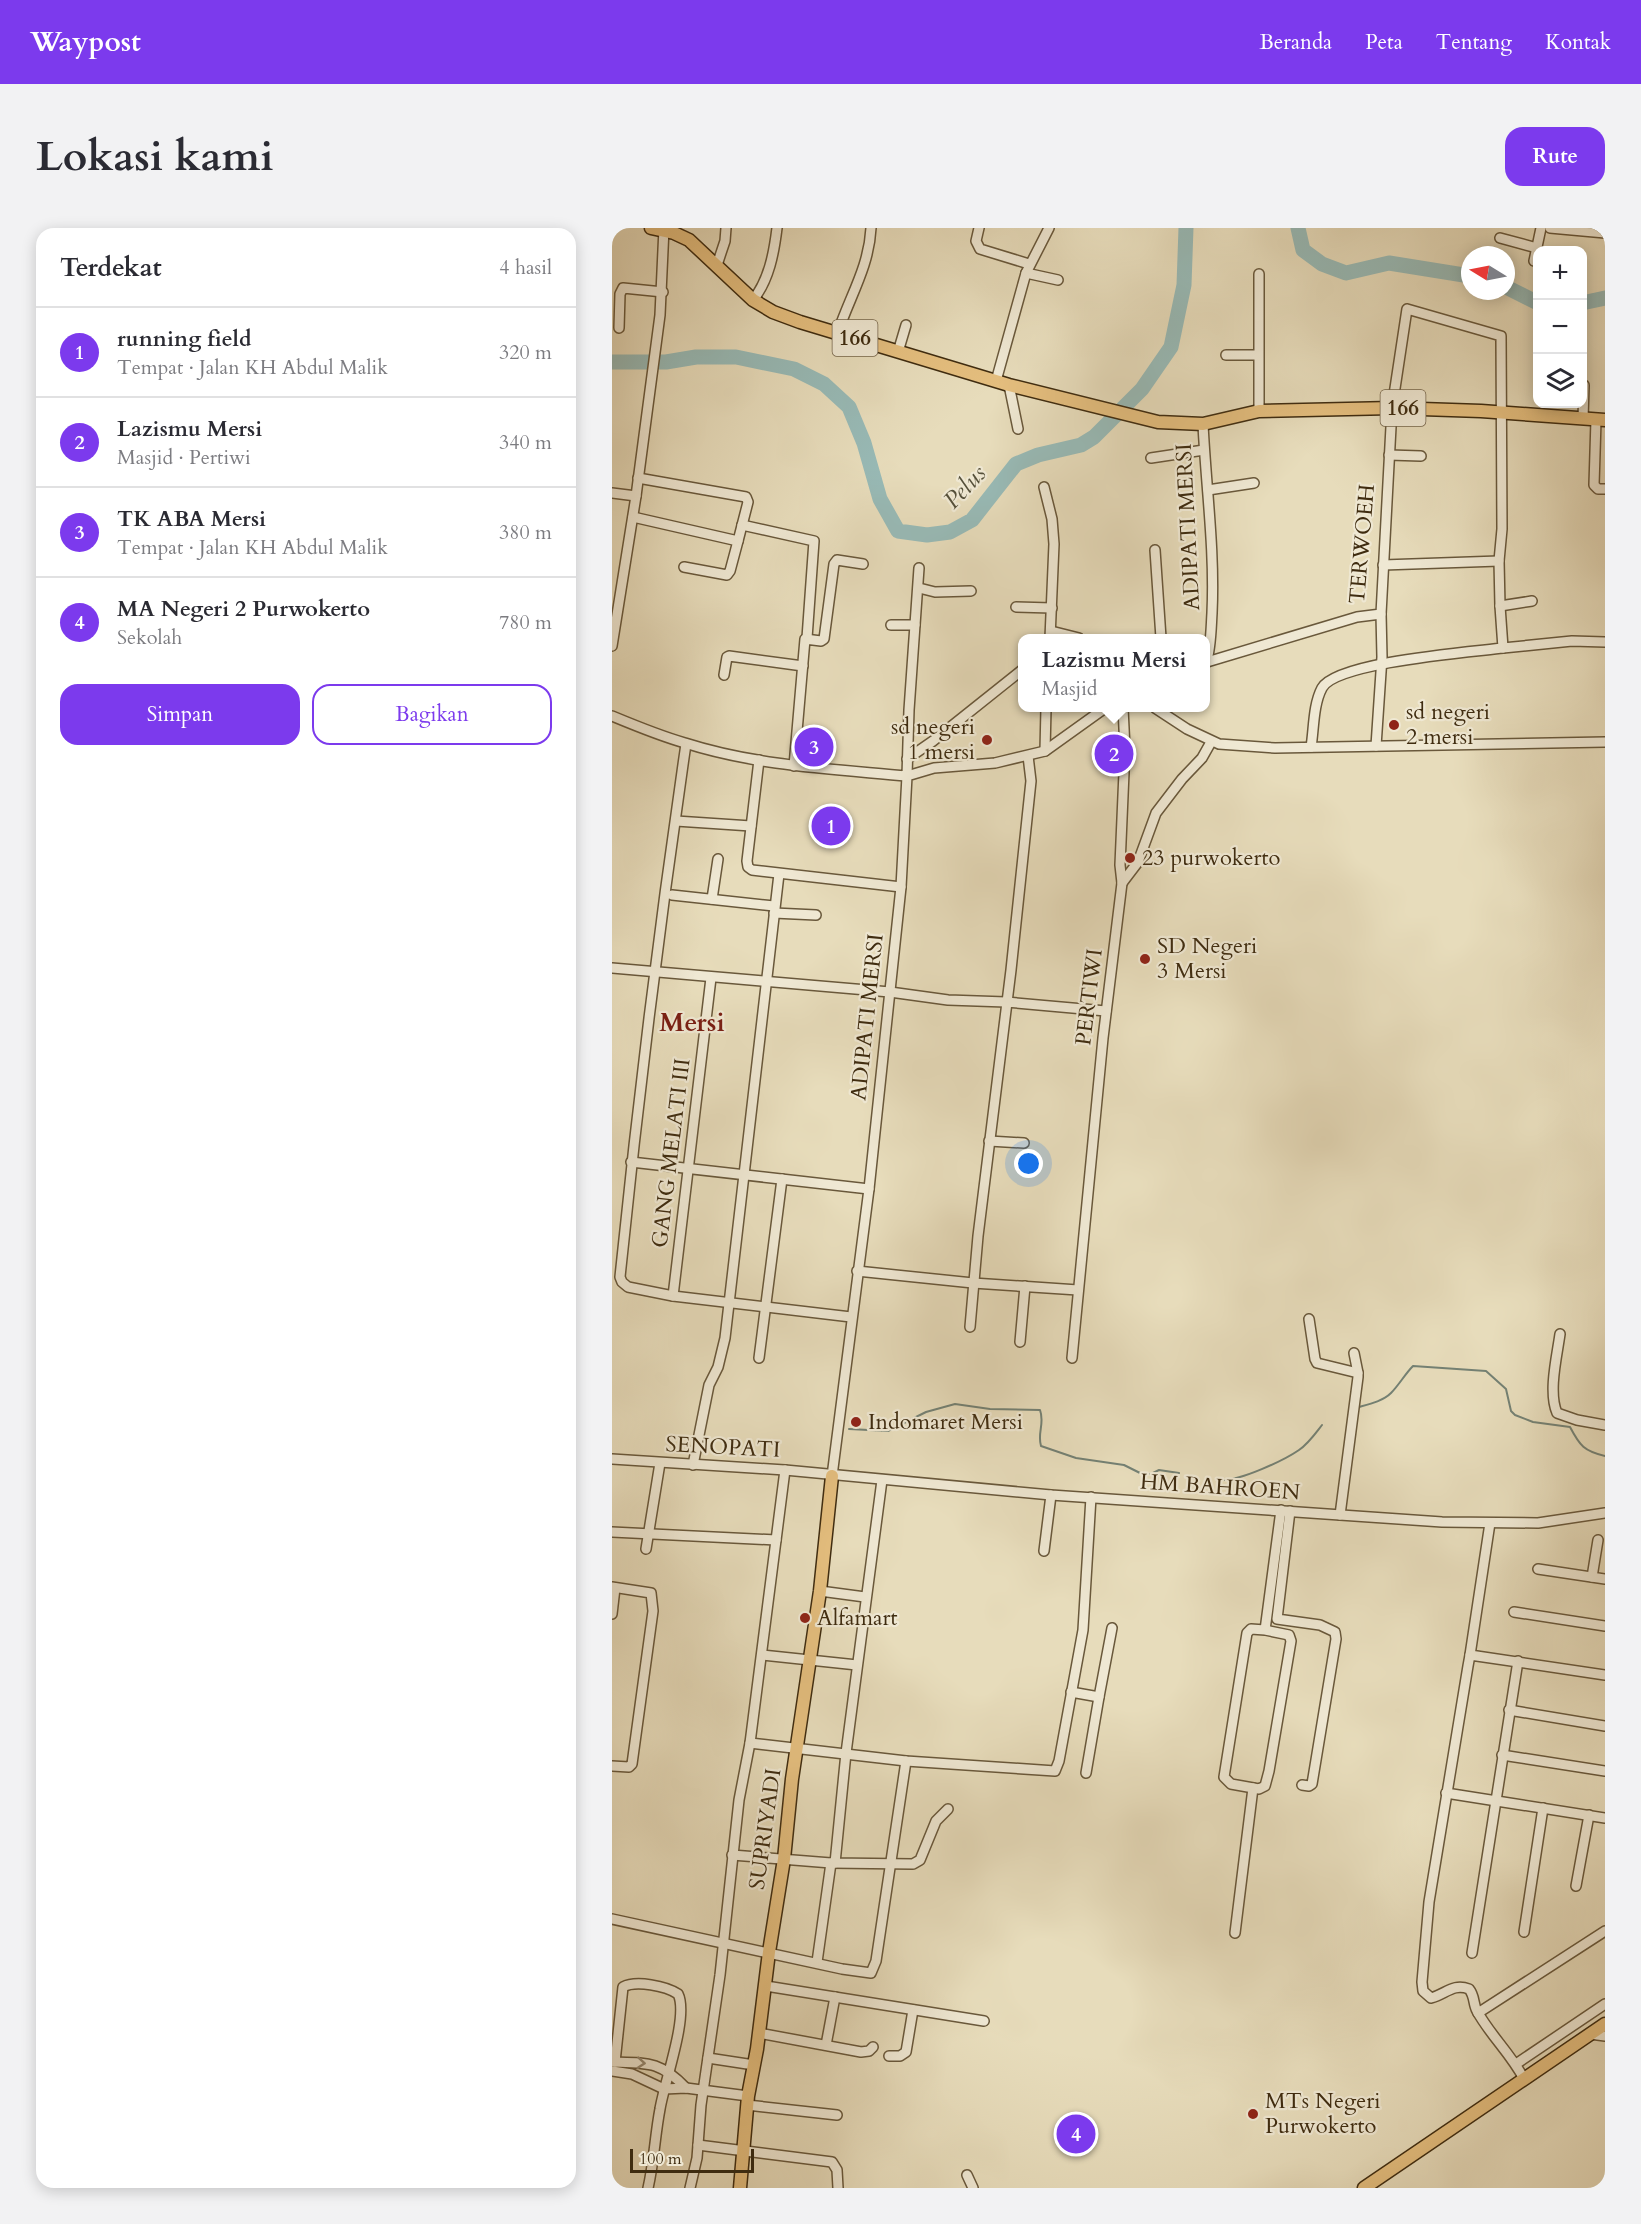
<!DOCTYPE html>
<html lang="id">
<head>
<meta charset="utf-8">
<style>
	:root { --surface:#fff; --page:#f2f2f3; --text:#2b2b33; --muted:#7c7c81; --line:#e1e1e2; --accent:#7c3aed }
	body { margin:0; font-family:Cardo,serif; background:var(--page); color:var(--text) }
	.controls { position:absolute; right:18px; top:18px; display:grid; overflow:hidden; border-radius:12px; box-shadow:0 3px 15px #0003 }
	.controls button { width:54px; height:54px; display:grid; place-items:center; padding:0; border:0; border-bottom:2px solid var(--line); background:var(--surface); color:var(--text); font:30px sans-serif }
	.compass { position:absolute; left:849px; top:18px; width:54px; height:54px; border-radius:50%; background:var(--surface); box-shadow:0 3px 15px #0003; rotate:280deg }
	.scale { position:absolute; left:18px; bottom:15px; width:124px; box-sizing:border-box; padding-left:6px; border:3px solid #3f2c10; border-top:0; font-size:16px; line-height:21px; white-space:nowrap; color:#3f2c10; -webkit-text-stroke:4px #efe8d3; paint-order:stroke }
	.you { position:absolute; left:417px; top:936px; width:21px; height:21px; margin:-15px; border:4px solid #fff; border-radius:50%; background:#1a73e8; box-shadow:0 0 0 9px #1a73e833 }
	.badge { display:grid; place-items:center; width:39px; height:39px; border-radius:50%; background:var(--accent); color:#fff; font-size:20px; font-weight:700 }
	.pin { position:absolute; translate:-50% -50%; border:3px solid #fff; box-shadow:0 2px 6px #0006 }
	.popup { position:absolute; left:406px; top:406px; width:192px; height:78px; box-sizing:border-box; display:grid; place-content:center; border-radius:12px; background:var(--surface); filter:drop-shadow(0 2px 4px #0005); font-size:20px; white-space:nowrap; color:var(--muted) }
	.popup b { font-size:22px; color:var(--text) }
	.popup::after { content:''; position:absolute; left:50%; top:100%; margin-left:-12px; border:12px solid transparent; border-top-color:var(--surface) }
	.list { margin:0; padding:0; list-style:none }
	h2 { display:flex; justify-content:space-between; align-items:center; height:78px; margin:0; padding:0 24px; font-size:26px }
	h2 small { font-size:20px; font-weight:400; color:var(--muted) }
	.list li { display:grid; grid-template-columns:39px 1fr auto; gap:18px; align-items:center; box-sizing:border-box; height:90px; padding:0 24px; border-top:2px solid var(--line) }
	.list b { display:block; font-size:22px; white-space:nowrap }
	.list p { margin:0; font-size:20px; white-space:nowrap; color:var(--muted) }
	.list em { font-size:20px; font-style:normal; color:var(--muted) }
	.actions { display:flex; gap:12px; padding:18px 24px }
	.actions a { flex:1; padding:14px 0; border:2px solid var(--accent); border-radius:18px; text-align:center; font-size:21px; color:var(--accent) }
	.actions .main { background:var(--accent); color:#fff }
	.icon { flex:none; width:33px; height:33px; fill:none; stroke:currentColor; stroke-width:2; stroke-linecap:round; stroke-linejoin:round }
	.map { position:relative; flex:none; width:993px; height:1960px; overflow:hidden; border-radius:18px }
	header { display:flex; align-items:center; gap:36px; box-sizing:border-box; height:84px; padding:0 30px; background:var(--accent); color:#fff }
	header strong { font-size:28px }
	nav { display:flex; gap:33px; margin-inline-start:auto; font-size:21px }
	.intro { display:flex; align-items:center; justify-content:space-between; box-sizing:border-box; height:144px; padding:0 36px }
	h1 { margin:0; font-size:42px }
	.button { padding:15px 27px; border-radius:18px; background:var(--accent); color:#fff; font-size:21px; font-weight:700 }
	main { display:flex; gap:36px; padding:0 36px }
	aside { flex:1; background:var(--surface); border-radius:18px; box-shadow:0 3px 15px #0003 }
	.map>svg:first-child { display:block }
</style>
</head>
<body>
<header>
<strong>Waypost</strong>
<nav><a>Beranda</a><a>Peta</a><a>Tentang</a><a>Kontak</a></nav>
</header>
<div class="intro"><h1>Lokasi kami</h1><a class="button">Rute</a></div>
<main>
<aside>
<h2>Terdekat<small>4 hasil</small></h2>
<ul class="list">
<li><span class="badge">1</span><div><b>running field</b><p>Tempat · Jalan KH Abdul Malik</p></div><em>320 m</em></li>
<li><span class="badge">2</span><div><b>Lazismu Mersi</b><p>Masjid · Pertiwi</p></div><em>340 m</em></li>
<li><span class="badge">3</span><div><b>TK ABA Mersi</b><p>Tempat · Jalan KH Abdul Malik</p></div><em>380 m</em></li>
<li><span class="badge">4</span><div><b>MA Negeri 2 Purwokerto</b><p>Sekolah</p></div><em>780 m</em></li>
</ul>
<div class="actions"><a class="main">Simpan</a><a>Bagikan</a></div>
</aside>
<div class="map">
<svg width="993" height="1960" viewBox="0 0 993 1960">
	<rect width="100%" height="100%" fill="#e7dcbb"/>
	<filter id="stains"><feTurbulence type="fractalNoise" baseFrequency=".00333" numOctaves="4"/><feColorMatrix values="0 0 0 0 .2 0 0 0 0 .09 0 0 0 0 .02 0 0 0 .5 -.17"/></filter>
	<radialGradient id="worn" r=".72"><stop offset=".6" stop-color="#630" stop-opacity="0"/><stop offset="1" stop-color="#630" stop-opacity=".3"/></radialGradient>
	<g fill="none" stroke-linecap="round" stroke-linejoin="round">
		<g stroke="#748174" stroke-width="2">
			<path d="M747,1179C758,1176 771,1173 779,1165C787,1157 793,1146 801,1138L874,1143L894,1161L899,1183L903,1187L921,1194L958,1199C968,1218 972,1223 993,1228"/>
			<path d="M237,1201L276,1203L314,1184L343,1176L378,1181L428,1182C433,1195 425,1205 429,1218L464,1230L512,1237L530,1246H539L547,1242L567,1245"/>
			<path d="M611,1252C629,1252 671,1233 687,1222C696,1216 703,1206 710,1197"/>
		</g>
		<g stroke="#98bab6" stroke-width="15">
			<polyline points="686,0 691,22 710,36 734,45 777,35 858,48"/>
			<polyline points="894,59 926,75"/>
			<polyline points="970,75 993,70"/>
			<polyline points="0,134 54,134 84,129 124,129 182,141 212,156 237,179 252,215 268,271 286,303 315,307 338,304 360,292 404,236 426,227 469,217 482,209 530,161 559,119 572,57 574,0"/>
		</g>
		<defs>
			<g id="minor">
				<polyline points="367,0 364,13 368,21 417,36"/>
				<polyline points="938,0 993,5"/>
				<polyline points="888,10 925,20"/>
				<polyline points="922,33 929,0"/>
				<polyline points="105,37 113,13 114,0"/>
				<polyline points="414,45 446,52"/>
				<polyline points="647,46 647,183"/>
				<path d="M141,72C157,52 162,25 165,0"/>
				<polyline points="7,100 8,66 11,60 51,64"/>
				<path d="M226,104C238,68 257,39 259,0"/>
				<polyline points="286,124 294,97"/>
				<polyline points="614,127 646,127"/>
				<polyline points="384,153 414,45 437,0"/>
				<polyline points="397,157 406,201"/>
				<polyline points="971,191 972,157"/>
				<polyline points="984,192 982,257 986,261 993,261"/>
				<path d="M591,196C594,259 603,322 600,385C599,401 599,421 594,435"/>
				<polyline points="777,227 809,228"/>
				<polyline points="539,230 592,222"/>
				<polyline points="26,250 134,269 136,274 126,313"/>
				<polyline points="432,259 440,291 442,316 438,410"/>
				<polyline points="596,262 642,255"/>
				<polyline points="0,265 24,268"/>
				<polyline points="21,289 126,313 118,343 115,347 72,339"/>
				<polyline points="130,297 202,313 195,410"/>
				<polyline points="543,322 549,410"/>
				<polyline points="771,337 887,333"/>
				<polyline points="307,360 323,364 359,363"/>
				<polyline points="888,378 920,373"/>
				<polyline points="404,379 440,380"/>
				<polyline points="279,397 303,397"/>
				<polyline points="439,403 467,410"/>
				<polyline points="0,418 24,268 48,87 52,0"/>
				<polyline points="891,420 960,413 993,414"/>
				<path d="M595,434L745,389L769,386L780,180L795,81L889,108L890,301L887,333L888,378L891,420C860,424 724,434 710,460C701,477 702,501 699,519"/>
				<polyline points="112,447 115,429 117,428 191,438"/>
				<polyline points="543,480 575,501 607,516 663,520 993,514"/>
				<path d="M0,488C24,498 48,508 73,515C145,538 221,541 295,548L297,482L307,340"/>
				<path d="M74,516C48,693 26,871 8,1049L10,1054L16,1059L61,1068L239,1089"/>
				<polyline points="764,518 770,429 769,386"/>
				<polyline points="433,523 434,480"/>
				<polyline points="295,531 321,513 410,442"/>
				<polyline points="147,532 135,633 136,639 140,642 289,659"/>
				<polyline points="182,538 193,411 209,413 212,411 222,336 225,332 251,336"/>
				<polyline points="64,593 139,598"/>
				<polyline points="510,655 526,634 544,585 570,551 590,530 599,514"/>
				<polyline points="60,667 162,678"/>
				<polyline points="100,671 106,631"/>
				<polyline points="162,685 204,687"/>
				<polyline points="0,740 278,764 336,772 394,774 494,783"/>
				<polyline points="377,913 412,915"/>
				<polyline points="19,934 257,961"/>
				<polyline points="245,1043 361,1055 466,1062"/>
				<polyline points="61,1068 99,750"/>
				<polyline points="697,1091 703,1131 705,1135 746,1145 746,1149 728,1287"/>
				<polyline points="358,1099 366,1008 399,742 419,553 416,528"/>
				<path d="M948,1106C945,1128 936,1164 945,1185L965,1192L993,1197"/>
				<polyline points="408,1114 413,1058"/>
				<polyline points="742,1125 746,1145"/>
				<polyline points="147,1130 170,951"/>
				<polyline points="460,1130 491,810 510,655 508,637 513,521 511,480"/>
				<polyline points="0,1231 173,1242 439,1267 830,1294 926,1295 993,1285"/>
				<polyline points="81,1237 97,1157 106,1139 113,1110 167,646"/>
				<polyline points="220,1248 257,961 289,659 295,548 322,540 383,535 433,523 493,480"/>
				<polyline points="678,1283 665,1391 708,1397 723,1404 724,1411 700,1556 697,1558 690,1557"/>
				<polyline points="0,1304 164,1312"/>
				<polyline points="34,1321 48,1235"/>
				<polyline points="432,1323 439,1267"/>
				<polyline points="926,1341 993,1351"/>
				<polyline points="980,1349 986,1312"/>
				<polyline points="0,1359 39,1365 41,1383 20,1536 17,1539 0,1538"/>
				<polyline points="208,1363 253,1369"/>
				<polyline points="902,1384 993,1398"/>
				<polyline points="0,1386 3,1360"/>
				<polyline points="653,1402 639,1401 635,1405 612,1549 619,1556 647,1561 653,1558 657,1543 679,1413 677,1407 653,1402 669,1282"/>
				<polyline points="150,1427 245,1437"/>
				<polyline points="858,1427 878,1295"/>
				<polyline points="459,1464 487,1469 500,1400"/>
				<polyline points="897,1482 993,1498"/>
				<polyline points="138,1515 294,1533 443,1543 447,1533 471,1402 479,1269"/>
				<polyline points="890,1527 993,1543"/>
				<polyline points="474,1545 487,1469"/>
				<polyline points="834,1565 993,1590"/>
				<polyline points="120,1627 219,1635 301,1636 308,1632 324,1593 336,1581"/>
				<polyline points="223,1635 234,1525 270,1252"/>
				<polyline points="964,1658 977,1587"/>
				<polyline points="0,1691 230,1741 259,1745 264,1733 294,1533"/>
				<polyline points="912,1704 931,1580"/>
				<polyline points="623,1705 641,1560"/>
				<polyline points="860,1725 906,1433"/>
				<polyline points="205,1734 219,1635"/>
				<polyline points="154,1758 372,1793"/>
				<polyline points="866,1785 993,1703"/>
				<polyline points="147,1805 249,1824 257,1823 261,1819"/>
				<polyline points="978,1806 993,1808"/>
				<polyline points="214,1817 223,1769"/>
				<polyline points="277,1828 288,1828 294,1824 301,1782"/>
				<polyline points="96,1830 142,1837"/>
				<path d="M0,1834C36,1835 48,1833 74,1860"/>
				<path d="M3,1834L11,1759C24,1752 54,1758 66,1766C77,1788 52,1855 48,1881C43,1907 42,1934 36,1960"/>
				<polyline points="904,1836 993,1776"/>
				<polyline points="0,1843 20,1846 52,1861 74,1860 136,1868"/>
				<path d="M912,1851C899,1826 878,1807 865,1783C861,1776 863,1768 857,1761C841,1755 834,1766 819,1770L811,1763L810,1754L817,1674L856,1438L858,1427L993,1447"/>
				<polyline points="135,1877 225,1887"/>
				<polyline points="86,1917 220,1934 225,1942 226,1960"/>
				<polyline points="355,1947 361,1960"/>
				<polyline points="78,1960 85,1930 89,1877 108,1747 127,1572 138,1515 173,1242"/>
			</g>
			<g id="major">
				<polyline points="39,0 62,5 77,12 141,72 161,84 188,94 397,157 546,194 591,196 647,183 780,180 869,183 993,192"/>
				<polyline points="128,1960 136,1868 145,1821 157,1724 172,1631 180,1551 208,1363 220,1248"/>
				<polyline points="752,1960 993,1796"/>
			</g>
		</defs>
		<use href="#minor" stroke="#69583b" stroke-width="12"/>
		<use href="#major" stroke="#3f2c10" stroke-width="15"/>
		<use href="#minor" stroke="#efe8d3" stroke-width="9"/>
		<use href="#major" stroke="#e4be7e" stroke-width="12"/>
	</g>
	<defs><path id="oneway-chevron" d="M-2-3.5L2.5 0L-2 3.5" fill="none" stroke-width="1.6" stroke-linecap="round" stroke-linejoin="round" transform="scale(1.5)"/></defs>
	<use stroke="#978a72" href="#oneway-chevron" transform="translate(29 1835) rotate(5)"/>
	<g fill="#8f2418" stroke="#efe8d3" stroke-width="2">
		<circle cx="782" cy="497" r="6"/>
		<circle cx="375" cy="512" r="6"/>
		<circle cx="518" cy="630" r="6"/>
		<circle cx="533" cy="731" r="6"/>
		<circle cx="244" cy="1194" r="6"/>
		<circle cx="193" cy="1390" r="6"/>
		<circle cx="641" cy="1886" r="6"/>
	</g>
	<g text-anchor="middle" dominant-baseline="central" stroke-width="4.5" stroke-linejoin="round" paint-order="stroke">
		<g fill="#efe8d3" stroke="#74644a" stroke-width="1.5">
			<rect x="220.5" y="92" width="45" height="36" rx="4.5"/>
			<rect x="768.5" y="162" width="45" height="36" rx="4.5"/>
		</g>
		<g font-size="21" font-weight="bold" fill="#3f2c10">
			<text x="243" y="110">166</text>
			<text x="791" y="180">166</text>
		</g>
		<g font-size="22" fill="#3f2c10" stroke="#efe8d3">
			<text transform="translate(576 299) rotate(-93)">ADIPATI MERSI</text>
			<text transform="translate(750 316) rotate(-85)">TERWOEH</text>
			<text transform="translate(477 769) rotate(-83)">PERTIWI</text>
			<text transform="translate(255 789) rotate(-84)">ADIPATI MERSI</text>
			<text transform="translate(59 925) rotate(-83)">GANG MELATI III</text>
			<text transform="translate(111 1219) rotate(3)">SENOPATI</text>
			<text transform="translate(608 1259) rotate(4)">HM BAHROEN</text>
			<text transform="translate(153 1601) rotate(-82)">SUPRIYADI</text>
		</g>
		<g font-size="22" fill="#3f2c10" stroke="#efe8d3" text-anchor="start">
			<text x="794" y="484">sd negeri<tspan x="794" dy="25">2 mersi</tspan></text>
			<text x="363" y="499" text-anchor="end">sd negeri<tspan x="363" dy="25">1 mersi</tspan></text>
			<text x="530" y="630">23 purwokerto</text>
			<text x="545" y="718">SD Negeri<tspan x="545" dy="25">3 Mersi</tspan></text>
			<text x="256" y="1194">Indomaret Mersi</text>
			<text x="205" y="1390">Alfamart</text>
			<text x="653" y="1873">MTs Negeri<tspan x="653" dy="25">Purwokerto</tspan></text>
		</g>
		<g font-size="24" font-style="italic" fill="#55503a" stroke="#efe8d3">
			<text transform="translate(353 259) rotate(-47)">Pelus</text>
		</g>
		<g font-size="26" font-weight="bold" fill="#7a1f14" stroke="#efe8d3">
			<text x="80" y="794">Mersi</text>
		</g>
	</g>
	<rect width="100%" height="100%" filter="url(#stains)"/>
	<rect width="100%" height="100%" fill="url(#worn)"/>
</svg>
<div class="controls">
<button>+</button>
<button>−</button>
<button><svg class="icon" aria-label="layers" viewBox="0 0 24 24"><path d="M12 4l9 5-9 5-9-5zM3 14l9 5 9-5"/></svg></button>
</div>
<svg class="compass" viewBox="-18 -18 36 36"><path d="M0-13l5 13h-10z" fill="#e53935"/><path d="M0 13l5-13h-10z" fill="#7c7c81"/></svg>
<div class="scale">100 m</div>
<div class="you"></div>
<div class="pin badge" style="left:219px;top:598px">1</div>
<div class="pin badge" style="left:502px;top:526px">2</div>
<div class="popup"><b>Lazismu Mersi</b>Masjid</div>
<div class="pin badge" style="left:202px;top:519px">3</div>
<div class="pin badge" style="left:464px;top:1906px">4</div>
</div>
</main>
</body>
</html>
